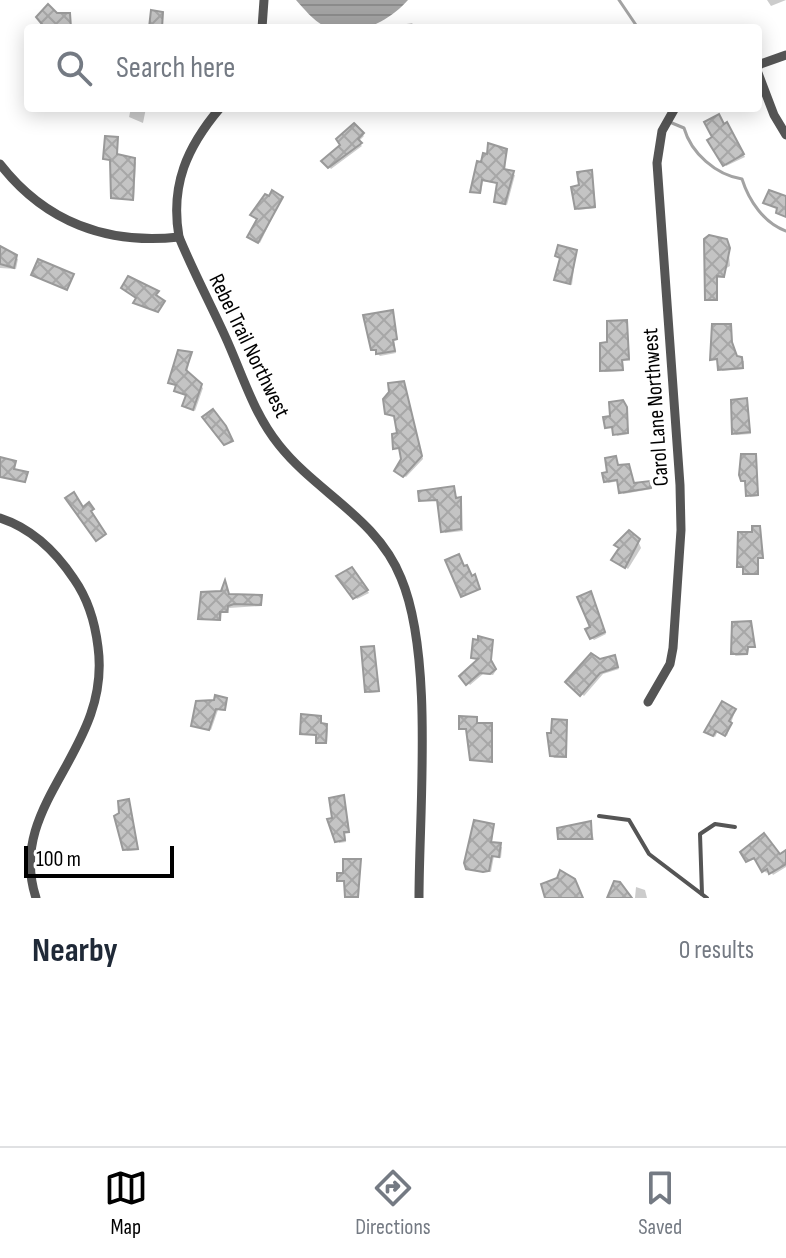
<!DOCTYPE html>
<html lang="en">
<head>
<meta charset="utf-8">
<style>
	:root { --surface:#fff; --page:#f6f6f7; --text:#1f2937; --muted:#747a83; --line:#e0e1e3; --accent:#000 }
	body { margin:0; font-family:"Sofia Sans Condensed",sans-serif; background:var(--page); color:var(--text) }
	.scale { position:absolute; left:24px; bottom:20px; width:150px; box-sizing:border-box; padding-left:8px; border:4px solid #000; border-top:0; font-size:22px; line-height:28px; white-space:nowrap; color:#000; -webkit-text-stroke:6px #fff; paint-order:stroke }
	.list { margin:0; padding:0; list-style:none }
	h2 { display:flex; justify-content:space-between; align-items:center; height:104px; margin:0; padding:0 32px; font-size:34px }
	h2 small { font-size:26px; font-weight:400; color:var(--muted) }
	.icon { flex:none; width:44px; height:44px; fill:none; stroke:currentColor; stroke-width:2; stroke-linecap:round; stroke-linejoin:round }
	.map { position:relative; flex:none; width:786px; height:898px; overflow:hidden }
	.search { position:absolute; background:var(--surface); box-shadow:0 4px 20px #0003; left:24px; right:24px; top:24px; height:88px; display:flex; align-items:center; gap:20px; box-sizing:border-box; padding:0 28px; border-radius:8px; color:var(--muted); font-size:30px }
	.sheet { height:248px; background:var(--surface) }
	nav { display:flex; justify-content:space-around; align-items:center; box-sizing:border-box; height:112px; border-top:2px solid var(--line); background:var(--surface); font-size:22px; color:var(--muted) }
	nav a { display:grid; justify-items:center; gap:4px }
	nav .on { color:var(--accent) }
	.map>svg:first-child { display:block }
</style>
</head>
<body>
<div class="map">
<svg width="786" height="898" viewBox="0 0 786 898">
	<defs>
		<pattern id="water-rules" width="6" height="5" patternUnits="userSpaceOnUse" patternTransform="scale(2)"><rect width="6" height="5" fill="#a3a3a3"/><path d="M0 2.5h6" fill="none" stroke="#8b8b8b"/></pattern>
		<pattern id="building-cross-hatch" width="8" height="8" patternUnits="userSpaceOnUse" patternTransform="scale(2)"><rect width="8" height="8" fill="#c4c4c4"/><path d="M0 0l8 8M0 8l8-8" fill="none" stroke="#a7a7a7"/></pattern>
	</defs>
	<rect width="100%" height="100%" fill="#fff"/>
	<path fill="url(#water-rules)" d="M296,0H408C389,22 353,40 324,26C313,20 304,9 296,0Z"/>
	<g fill="#0003">
		<polygon points="767,0 786,0 771,6"/>
		<polygon points="412,23 416,28 401,28 401,25"/>
		<polygon points="131,108 146,108 143,123 129,117"/>
		<polygon points="354,126 364,136 358,142 362,146 331,169 324,161 342,145"/>
		<polygon points="724,126 729,127 745,157 726,166"/>
		<polygon points="117,139 118,156 136,162 134,201 113,197 112,161 105,158"/>
		<polygon points="506,151 505,172 515,175 507,205 496,202 499,184 483,181 481,194 472,191"/>
		<polygon points="592,172 596,208 578,210 582,187"/>
		<polygon points="282,198 260,243 252,239"/>
		<polygon points="728,243 730,266 725,269 725,278 718,278 718,301 709,301"/>
		<polygon points="0,248 18,259 16,269 0,268"/>
		<polygon points="576,252 572,285 559,281 562,259 557,256"/>
		<polygon points="392,312 398,340 394,341 396,353 380,356 373,349"/>
		<polygon points="626,322 630,361 623,361 624,371 604,372 609,344"/>
		<polygon points="730,326 733,346 737,358 744,361 744,369 722,371 719,361 712,359"/>
		<polygon points="191,354 187,373 203,388 195,411 184,406 188,395 173,384"/>
		<polygon points="403,383 423,459 406,477 399,473 403,460 401,449 395,448 399,435 396,417 386,413"/>
		<polygon points="746,400 751,434 736,435 734,433"/>
		<polygon points="625,405 629,434 617,436 614,429 607,427"/>
		<polygon points="755,456 759,496 750,497 748,482 742,480"/>
		<polygon points="616,458 619,467 630,468 635,485 650,483 652,489 623,494 619,481 608,483"/>
		<polygon points="453,488 457,500 462,501 463,531 445,533 439,501 421,500"/>
		<polygon points="760,528 764,559 759,559 759,575 747,575 745,568 739,566"/>
		<polygon points="637,538 641,548 628,569 616,561"/>
		<polygon points="354,572 369,593 357,599 339,577"/>
		<polygon points="591,594 606,634 594,640 592,638"/>
		<polygon points="229,596 261,597 262,606 229,608 229,613 222,613 221,621 200,618"/>
		<polygon points="750,624 756,648 749,648 748,655 735,656"/>
		<polygon points="492,641 492,663 497,669 493,675 483,674 470,685 462,676 479,660 473,658"/>
		<polygon points="373,648 380,692 369,693 367,691"/>
		<polygon points="614,657 619,669 603,674 584,696 568,681 600,661"/>
		<polygon points="226,700 226,711 218,710 211,730 193,725"/>
		<polygon points="735,711 727,736 718,731 715,737 709,733"/>
		<polygon points="320,718 322,725 328,728 327,744 320,744 318,736 302,733"/>
		<polygon points="477,719 478,725 493,727 493,763 472,759 468,730 461,728"/>
		<polygon points="566,722 567,758 554,758 552,755"/>
		<polygon points="344,797 350,833 345,834 346,842 339,843 335,819"/>
		<polygon points="128,801 139,850 127,851 121,814"/>
		<polygon points="590,824 594,840 560,839"/>
		<polygon points="493,825 492,844 502,847 501,858 494,856 491,872 470,870"/>
		<polygon points="764,836 786,860 786,867 773,875 770,870 766,873 757,859 748,861"/>
		<polygon points="360,861 359,898 349,898 346,882 339,880"/>
		<polygon points="636,887 645,890 647,898 635,898"/>
	</g>
	<g fill="none" stroke-linecap="round" stroke-linejoin="round">
		<g stroke="#a3a3a3" stroke-width="3">
			<polyline points="619,0 638,28"/>
			<polyline points="663,108 663,110"/>
			<path d="M672,123L684,128C691,153 716,175 742,179C749,201 764,223 786,231"/>
		</g>
	</g>
	<g fill="url(#building-cross-hatch)" stroke="#999" stroke-width="2">
		<polygon points="48,4 57,13 70,13 71,28 45,28 36,17"/>
		<polygon points="151,10 163,12 162,28 149,28"/>
		<polygon points="719,114 724,124 727,122 744,154 723,166 707,140 712,137 704,122"/>
		<polygon points="354,123 364,133 358,139 362,143 328,168 321,161 340,145 336,139"/>
		<polygon points="105,136 118,137 117,154 135,158 133,200 111,198 110,160 103,159"/>
		<polygon points="488,143 507,149 504,169 514,171 505,204 494,202 497,183 482,180 480,193 470,192 477,161 481,162 483,153 487,154"/>
		<polygon points="592,170 595,207 575,209 571,187 579,185 577,172"/>
		<polygon points="272,190 283,197 258,243 247,237 257,219 250,215 265,194 269,196"/>
		<polygon points="769,190 786,196 786,217 776,213 777,208 763,203"/>
		<polygon points="709,235 727,239 730,248 724,277 717,276 717,300 705,300 704,239"/>
		<polygon points="558,245 577,250 570,284 554,280 560,258 555,256"/>
		<polygon points="0,246 17,255 14,268 0,264"/>
		<polygon points="38,259 74,274 67,290 31,275"/>
		<polygon points="128,276 159,291 156,295 165,301 158,312 133,303 136,298 121,288"/>
		<polygon points="393,310 397,339 393,340 395,351 376,354 376,350 371,350 363,315"/>
		<polygon points="627,320 629,359 622,360 623,370 600,371 600,343 607,342 607,321"/>
		<polygon points="712,324 731,324 732,342 737,356 742,357 743,368 718,370 717,359 710,360"/>
		<polygon points="178,350 192,352 186,370 202,384 193,410 182,406 186,395 174,391 176,385 168,383"/>
		<polygon points="404,381 422,456 403,477 394,471 401,459 399,448 393,449 392,434 397,433 394,416 385,414 383,399 389,392 388,383"/>
		<polygon points="747,398 750,432 732,434 731,400"/>
		<polygon points="623,400 627,407 628,433 613,435 612,427 605,428 603,417 610,416 609,402"/>
		<polygon points="213,409 226,426 233,441 224,445 202,417"/>
		<polygon points="741,454 756,454 758,495 746,496 745,481 741,481 739,475"/>
		<polygon points="616,456 618,465 629,464 634,483 650,481 651,488 619,493 617,480 604,482 602,473 607,472 605,458"/>
		<polygon points="0,457 16,461 14,469 28,472 25,482 0,477"/>
		<polygon points="454,486 456,498 461,497 461,529 441,532 437,500 419,501 418,491"/>
		<polygon points="74,492 83,507 89,502 94,509 91,511 106,534 96,541 65,498"/>
		<polygon points="752,526 760,526 763,558 758,558 758,574 743,574 743,567 737,567 738,532 752,532"/>
		<polygon points="629,530 640,539 625,568 611,560 619,548 614,545"/>
		<polygon points="459,554 464,566 467,565 472,576 475,574 480,589 461,597 445,560"/>
		<polygon points="352,567 368,590 353,599 336,576"/>
		<polygon points="225,580 229,594 262,595 261,605 234,604 228,606 227,612 220,612 220,620 198,619 201,592 221,591"/>
		<polygon points="591,591 605,632 590,639 585,629 590,627 577,597"/>
		<polygon points="751,621 755,647 748,647 747,654 731,654 732,622"/>
		<polygon points="478,636 493,640 491,660 496,669 490,674 480,673 466,685 459,676 478,659 471,658 473,639 478,640"/>
		<polygon points="374,646 379,691 365,692 361,647"/>
		<polygon points="591,653 600,659 615,655 618,667 600,673 580,696 565,682"/>
		<polygon points="215,695 227,698 225,710 216,709 209,730 191,726 196,701 214,700"/>
		<polygon points="722,701 736,709 729,721 732,723 725,736 716,731 713,736 704,732"/>
		<polygon points="301,714 321,716 321,723 327,724 326,743 316,743 316,735 300,734"/>
		<polygon points="459,716 477,717 477,723 492,723 492,762 470,760 466,729 459,729"/>
		<polygon points="552,719 567,720 566,757 550,756 547,733 551,733"/>
		<polygon points="344,795 349,832 344,832 345,840 335,842 327,819 332,818 329,798"/>
		<polygon points="129,799 138,849 123,850 114,816 119,813 118,801"/>
		<polygon points="474,820 494,824 491,842 501,843 499,857 492,856 489,871 483,872 466,869 464,863"/>
		<polygon points="591,821 592,839 558,839 557,828"/>
		<polygon points="764,833 780,854 786,850 786,864 769,874 767,869 762,872 754,858 746,862 740,852"/>
		<polygon points="343,859 361,859 358,897 345,897 344,881 337,881 337,873 343,873"/>
		<polygon points="560,870 575,879 583,898 545,898 541,884 557,878"/>
		<polygon points="614,881 620,882 632,898 607,898"/>
	</g>
	<g fill="none" stroke-linecap="round" stroke-linejoin="round">
		<g stroke="#555" stroke-width="4">
			<polyline points="599,816 629,820 649,854 707,898"/>
			<polyline points="702,894 700,834 715,824 735,827"/>
		</g>
		<g stroke="#555" stroke-width="9">
			<polyline points="262,28 264,0"/>
			<polyline points="758,65 786,55"/>
			<polyline points="758,73 774,115 786,135"/>
			<path d="M220,108C187,147 170,185 179,237C193,271 210,303 225,336C242,373 253,413 279,445C317,493 377,518 401,578C434,656 419,811 419,898"/>
			<path d="M0,164C45,222 107,245 179,237"/>
			<path d="M0,518C31,528 56,552 74,579C88,599 95,622 98,647C112,751 5,803 36,898"/>
			<polyline points="648,702 670,664 673,648 681,530 680,485 657,163 662,131 675,108"/>
		</g>
	</g>
	<g text-anchor="middle" dominant-baseline="central" stroke-width="7" stroke-linejoin="round" paint-order="stroke">
		<g font-size="22" fill="#000" stroke="#fff">
			<text transform="translate(249 346) rotate(64)">Rebel Trail Northwest</text>
			<text transform="translate(656 407) rotate(-94)">Carol Lane Northwest</text>
		</g>
	</g>
</svg>
<div class="scale">100 m</div>
<div class="search"><svg class="icon" aria-label="search" viewBox="0 0 24 24"><circle cx="10" cy="10" r="6"/><path d="M15 15l6 6"/></svg>Search here</div>
</div>
<section class="sheet">
<h2>Nearby<small>0 results</small></h2>
<ul class="list">
</ul>
</section>
<nav>
<a class="on"><svg class="icon" aria-label="map" viewBox="0 0 24 24"><path d="M3 6l6-2 6 2 6-2v14l-6 2-6-2-6 2zM9 4v14M15 6v14"/></svg>Map</a>
<a><svg class="icon" aria-label="directions" viewBox="0 0 24 24"><path d="M12 3l9 9-9 9-9-9zM9 14v-3h6M13 9l2 2-2 2"/></svg>Directions</a>
<a><svg class="icon" aria-label="saved" viewBox="0 0 24 24"><path d="M7 4h10v16l-5-4-5 4z"/></svg>Saved</a>
</nav>
</body>
</html>
